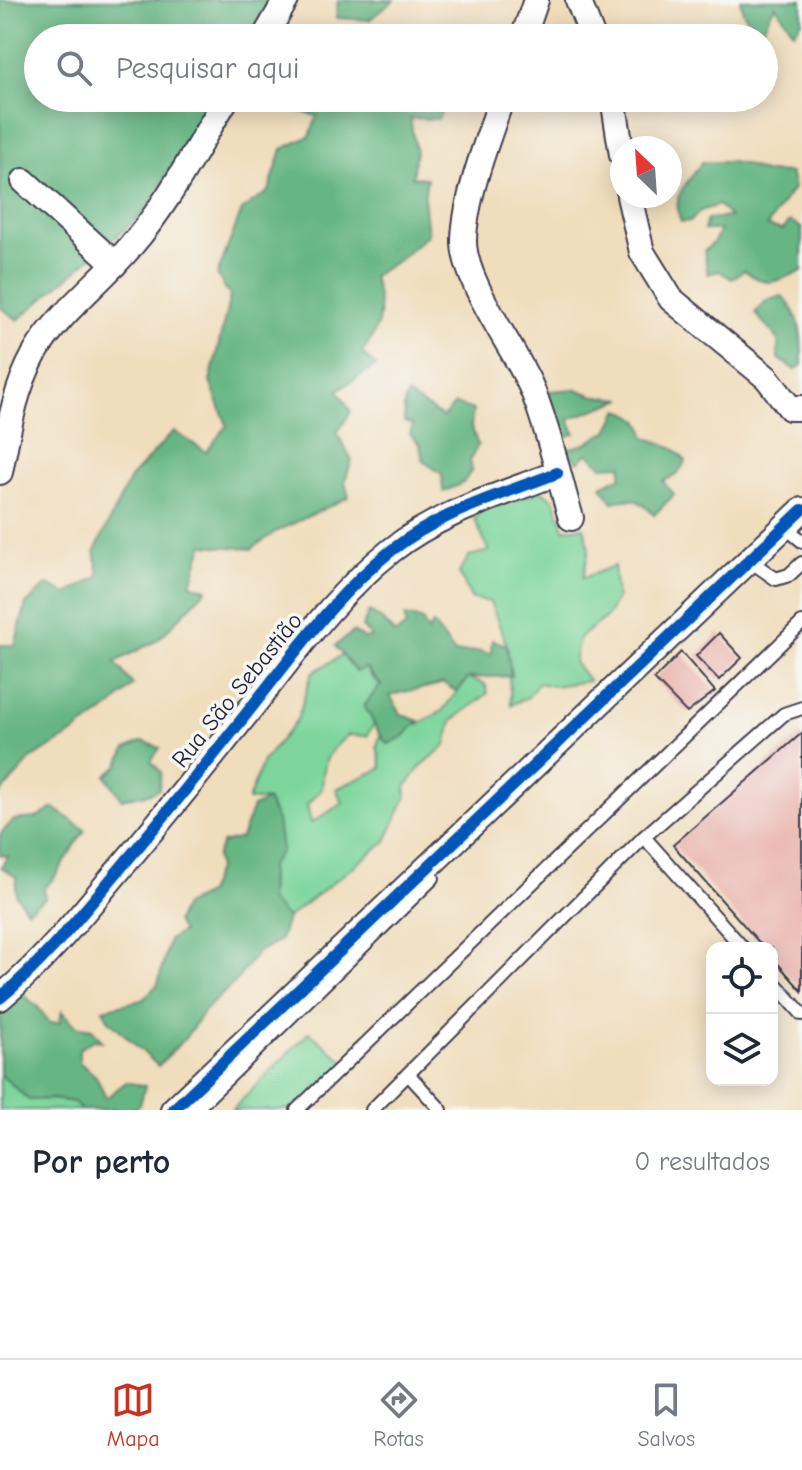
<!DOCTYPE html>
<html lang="pt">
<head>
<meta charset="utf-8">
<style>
	:root { --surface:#fff; --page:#f2f2f3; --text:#1f2937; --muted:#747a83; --line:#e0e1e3; --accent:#c8321e }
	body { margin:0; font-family:"Comic Neue",sans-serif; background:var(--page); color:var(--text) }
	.controls { position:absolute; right:24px; bottom:24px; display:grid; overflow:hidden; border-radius:16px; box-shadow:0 4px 20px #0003 }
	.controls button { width:72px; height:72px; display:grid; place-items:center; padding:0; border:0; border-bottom:2px solid var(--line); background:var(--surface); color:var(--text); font:40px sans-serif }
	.compass { position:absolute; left:610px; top:136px; width:72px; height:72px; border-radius:50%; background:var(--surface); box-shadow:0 4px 20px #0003; rotate:335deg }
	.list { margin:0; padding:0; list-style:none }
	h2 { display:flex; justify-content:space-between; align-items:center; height:104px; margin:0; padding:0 32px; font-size:34px }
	h2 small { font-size:26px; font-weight:400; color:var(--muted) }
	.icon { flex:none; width:44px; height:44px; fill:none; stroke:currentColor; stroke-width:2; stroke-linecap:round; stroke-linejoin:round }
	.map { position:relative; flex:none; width:802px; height:1110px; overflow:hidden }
	.search { position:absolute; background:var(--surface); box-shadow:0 4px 20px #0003; left:24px; right:24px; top:24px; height:88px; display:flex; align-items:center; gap:20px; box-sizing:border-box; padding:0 28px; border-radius:44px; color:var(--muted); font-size:30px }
	.sheet { height:248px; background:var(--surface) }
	nav { display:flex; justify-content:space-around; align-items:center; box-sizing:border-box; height:112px; border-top:2px solid var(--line); background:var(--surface); font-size:22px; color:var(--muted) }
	nav a { display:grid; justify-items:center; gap:4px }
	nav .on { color:var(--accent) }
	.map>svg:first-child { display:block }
</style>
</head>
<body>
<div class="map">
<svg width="802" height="1110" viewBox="0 0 802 1110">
	<rect width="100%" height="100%" fill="#f6f6f2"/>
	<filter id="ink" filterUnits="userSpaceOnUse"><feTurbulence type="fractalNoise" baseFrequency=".0125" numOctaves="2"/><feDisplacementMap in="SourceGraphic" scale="16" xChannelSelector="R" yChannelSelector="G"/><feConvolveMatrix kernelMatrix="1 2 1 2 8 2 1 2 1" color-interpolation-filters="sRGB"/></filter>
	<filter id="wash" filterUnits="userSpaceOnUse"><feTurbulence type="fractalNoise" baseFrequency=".006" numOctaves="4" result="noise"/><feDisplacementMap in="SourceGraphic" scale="32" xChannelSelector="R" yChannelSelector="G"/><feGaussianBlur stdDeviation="1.8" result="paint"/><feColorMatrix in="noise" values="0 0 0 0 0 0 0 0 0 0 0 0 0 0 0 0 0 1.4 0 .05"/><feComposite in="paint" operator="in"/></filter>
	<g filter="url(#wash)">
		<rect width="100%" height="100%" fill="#f0ddbc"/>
		<g fill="#7dd59b" stroke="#507c6b" stroke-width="2">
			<polygon points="542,491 555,501 564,529 584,527 589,549 583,578 614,566 617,599 607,616 579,638 574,662 589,681 553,686 538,683 528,697 511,705 507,645 490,602 471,598 459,573 469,556 489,551 474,518 485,508"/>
			<path d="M344,654L348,663L366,668L371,676L381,685L364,706L375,722L367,736L348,735C325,754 324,759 322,789L307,804L311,823L343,803L336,789L382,768L377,746L380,736L389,744L414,726L441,712L468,678L485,684L488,693L452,721L446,745L420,767L406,787V797L386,841L287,918L269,900L270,866L281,851L267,800H248L263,761L297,720L312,673Z"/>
			<polygon points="309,1032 350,1066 301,1110 232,1110"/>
			<polygon points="0,1074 29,1100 53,1099 75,1102 81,1110 0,1110"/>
		</g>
		<g fill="#66b683" stroke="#446c5f" stroke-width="2">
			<polygon points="0,0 270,0 248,38 38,38 38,98 212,98 146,211 18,320 0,307"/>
			<polygon points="338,0 394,0 369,20 336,18"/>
			<polygon points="740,0 802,0 802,21 794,32 775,5 759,36 743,12"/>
			<path d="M295,98H448L438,119L410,118L416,152L412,177L427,178L424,198L428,234L400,259L373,276C381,312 385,321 362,353L376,366L338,390L351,412L337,433L352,460L345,481L349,497L275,532L252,549L203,545L191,584L207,589L158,640L115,662L133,685L112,706L68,737L32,758L0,794V645H15L26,604L47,585L67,594L99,576L95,551L130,478L174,431L206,452L227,425L210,382L230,296L217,275L242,210L269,191L282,149L310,136L317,116L291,109Z"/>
			<path d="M702,162H729L744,164L763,172L790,173L794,187L767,226L783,230L790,221L802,228V271C774,281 770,290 744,270L732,279L719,271L708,274L704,251L714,242L720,230H704L707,219L730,217L718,205L700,211L691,221L681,222C670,192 687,186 702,162Z"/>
			<path d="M782,296C802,314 802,339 802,365L795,370L778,358V339L755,313L766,301Z"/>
			<polygon points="576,389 595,396 623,399 569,419 575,433 562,439 541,402 550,391"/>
			<polygon points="407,395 443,417 455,404 473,410 471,427 478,445 470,460 472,470 463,483 443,492 442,474 423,461 420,445 410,434 413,425 404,422 404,405"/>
			<path d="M619,410C635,415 643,419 645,437L672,447L686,461L677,475L663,481L674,495L654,515C640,500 633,496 613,502L601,486L621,477L622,465L602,466L588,453L578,462L564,450L585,444L608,431Z"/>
			<path d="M369,612L380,618L395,634L406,626L405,616L422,620L428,632L433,624L455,653L476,651L491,654L492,640L507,645L511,676L468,678L457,692L443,683C425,690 409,689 390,696L402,715L419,721L403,737L388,744C377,734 373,719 364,706L381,685L366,668L356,672L335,646L353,632L365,639L372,637L362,627Z"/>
			<path d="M143,741L160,748L151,761L161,772L159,789C147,797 136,795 122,799L106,776L118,766L126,749Z"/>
			<polygon points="267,800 277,821 281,851 270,866 269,900 287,918 280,940 258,952 235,982 205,1010 185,1038 158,1066 108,1019 103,1009 142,1000 158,984 169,940 182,932 176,922 184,905 207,894 218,867 216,857 222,843 241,838 253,807"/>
			<polygon points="54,808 85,830 54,878 44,888 45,898 27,910 16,895 16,877 1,867 8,856 0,855 0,834 14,820 36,818"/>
			<polygon points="22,994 38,1007 50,1023 60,1022 62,1011 76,1026 92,1029 102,1041 93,1040 79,1049 79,1062 96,1076 106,1098 126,1082 145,1086 140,1105 131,1110 81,1110 74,1102 53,1099 29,1100 0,1074 0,1010 4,1001"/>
		</g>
		<g id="blocks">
			<g fill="#e8aba5">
				<polygon points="719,633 742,658 719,680 696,656"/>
				<polygon points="681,652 715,691 687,713 654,679"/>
				<polygon points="802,733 802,991 772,957 772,948 764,948 673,845"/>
			</g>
		</g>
	</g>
	<g filter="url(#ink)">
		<use href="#blocks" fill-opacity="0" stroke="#413e4e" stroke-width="2"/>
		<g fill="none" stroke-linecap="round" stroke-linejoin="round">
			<defs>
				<g id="service">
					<polyline points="790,531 802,541"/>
					<polyline points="756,565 776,579 789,575 802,563"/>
					<polyline points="644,837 743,948"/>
					<polyline points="772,980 802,1014"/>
					<polyline points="409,1075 441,1110"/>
					<polyline points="195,1110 433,878"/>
					<polyline points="297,1110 802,623"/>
					<polyline points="372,1110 644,837 784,714 802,708"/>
				</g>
				<g id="minor">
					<polyline points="578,0 593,38"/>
					<polyline points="264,38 286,0"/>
					<polyline points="523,38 536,0"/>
					<path d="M502,98C488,138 465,198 464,240C463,282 515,348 532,389C549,430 558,475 571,518"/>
					<polyline points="613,98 622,155"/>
					<polyline points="24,181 115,264"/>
					<polyline points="629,196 642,252 671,299 767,378 790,408 802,408"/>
					<path d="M0,472C8,433 14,391 34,355C58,313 100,283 131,246C170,201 196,148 227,98"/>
					<path d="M0,998C42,963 77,920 112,878C163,818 213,756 262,694C302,643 341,590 392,550C440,512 501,495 557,473"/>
					<polyline points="173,1110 802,510"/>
				</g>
			</defs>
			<use href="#service" stroke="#413e4e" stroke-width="16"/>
			<use href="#minor" stroke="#413e4e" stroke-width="28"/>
			<use href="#service" stroke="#fff" stroke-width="12"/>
			<use href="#minor" stroke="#fff" stroke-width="24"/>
			<defs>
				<g id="cycleway">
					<path d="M0,998C42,963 77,920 112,878C163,818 213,756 262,694C302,643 341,590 392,550C440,512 501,495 557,473"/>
					<polyline points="173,1110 802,510"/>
				</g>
			</defs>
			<use href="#cycleway" stroke="#f6f6f2" stroke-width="17"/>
			<use href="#cycleway" stroke="#0057b8" stroke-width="12"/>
		</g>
	</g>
	<g text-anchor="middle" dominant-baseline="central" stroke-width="7" stroke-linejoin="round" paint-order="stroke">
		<g font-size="24" fill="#22223b" stroke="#f6f6f2">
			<text transform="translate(237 690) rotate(-51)">Rua São Sebastião</text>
		</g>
	</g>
</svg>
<div class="controls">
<button><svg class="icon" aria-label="locate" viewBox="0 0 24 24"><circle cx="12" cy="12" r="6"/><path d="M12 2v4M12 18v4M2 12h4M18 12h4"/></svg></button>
<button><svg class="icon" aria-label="layers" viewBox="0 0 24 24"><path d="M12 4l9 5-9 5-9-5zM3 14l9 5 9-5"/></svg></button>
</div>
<svg class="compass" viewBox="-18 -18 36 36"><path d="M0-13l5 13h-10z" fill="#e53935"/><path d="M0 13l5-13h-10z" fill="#747a83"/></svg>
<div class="search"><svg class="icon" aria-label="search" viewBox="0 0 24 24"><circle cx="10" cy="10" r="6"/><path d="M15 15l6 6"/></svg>Pesquisar aqui</div>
</div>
<section class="sheet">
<h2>Por perto<small>0 resultados</small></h2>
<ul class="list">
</ul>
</section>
<nav>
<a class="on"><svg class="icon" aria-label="map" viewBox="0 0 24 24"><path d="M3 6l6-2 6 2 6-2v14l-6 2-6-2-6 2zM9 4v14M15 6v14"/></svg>Mapa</a>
<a><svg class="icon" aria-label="directions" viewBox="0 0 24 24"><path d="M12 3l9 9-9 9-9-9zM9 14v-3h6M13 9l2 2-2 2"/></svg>Rotas</a>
<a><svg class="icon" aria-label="saved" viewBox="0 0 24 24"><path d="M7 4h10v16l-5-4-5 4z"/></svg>Salvos</a>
</nav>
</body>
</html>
